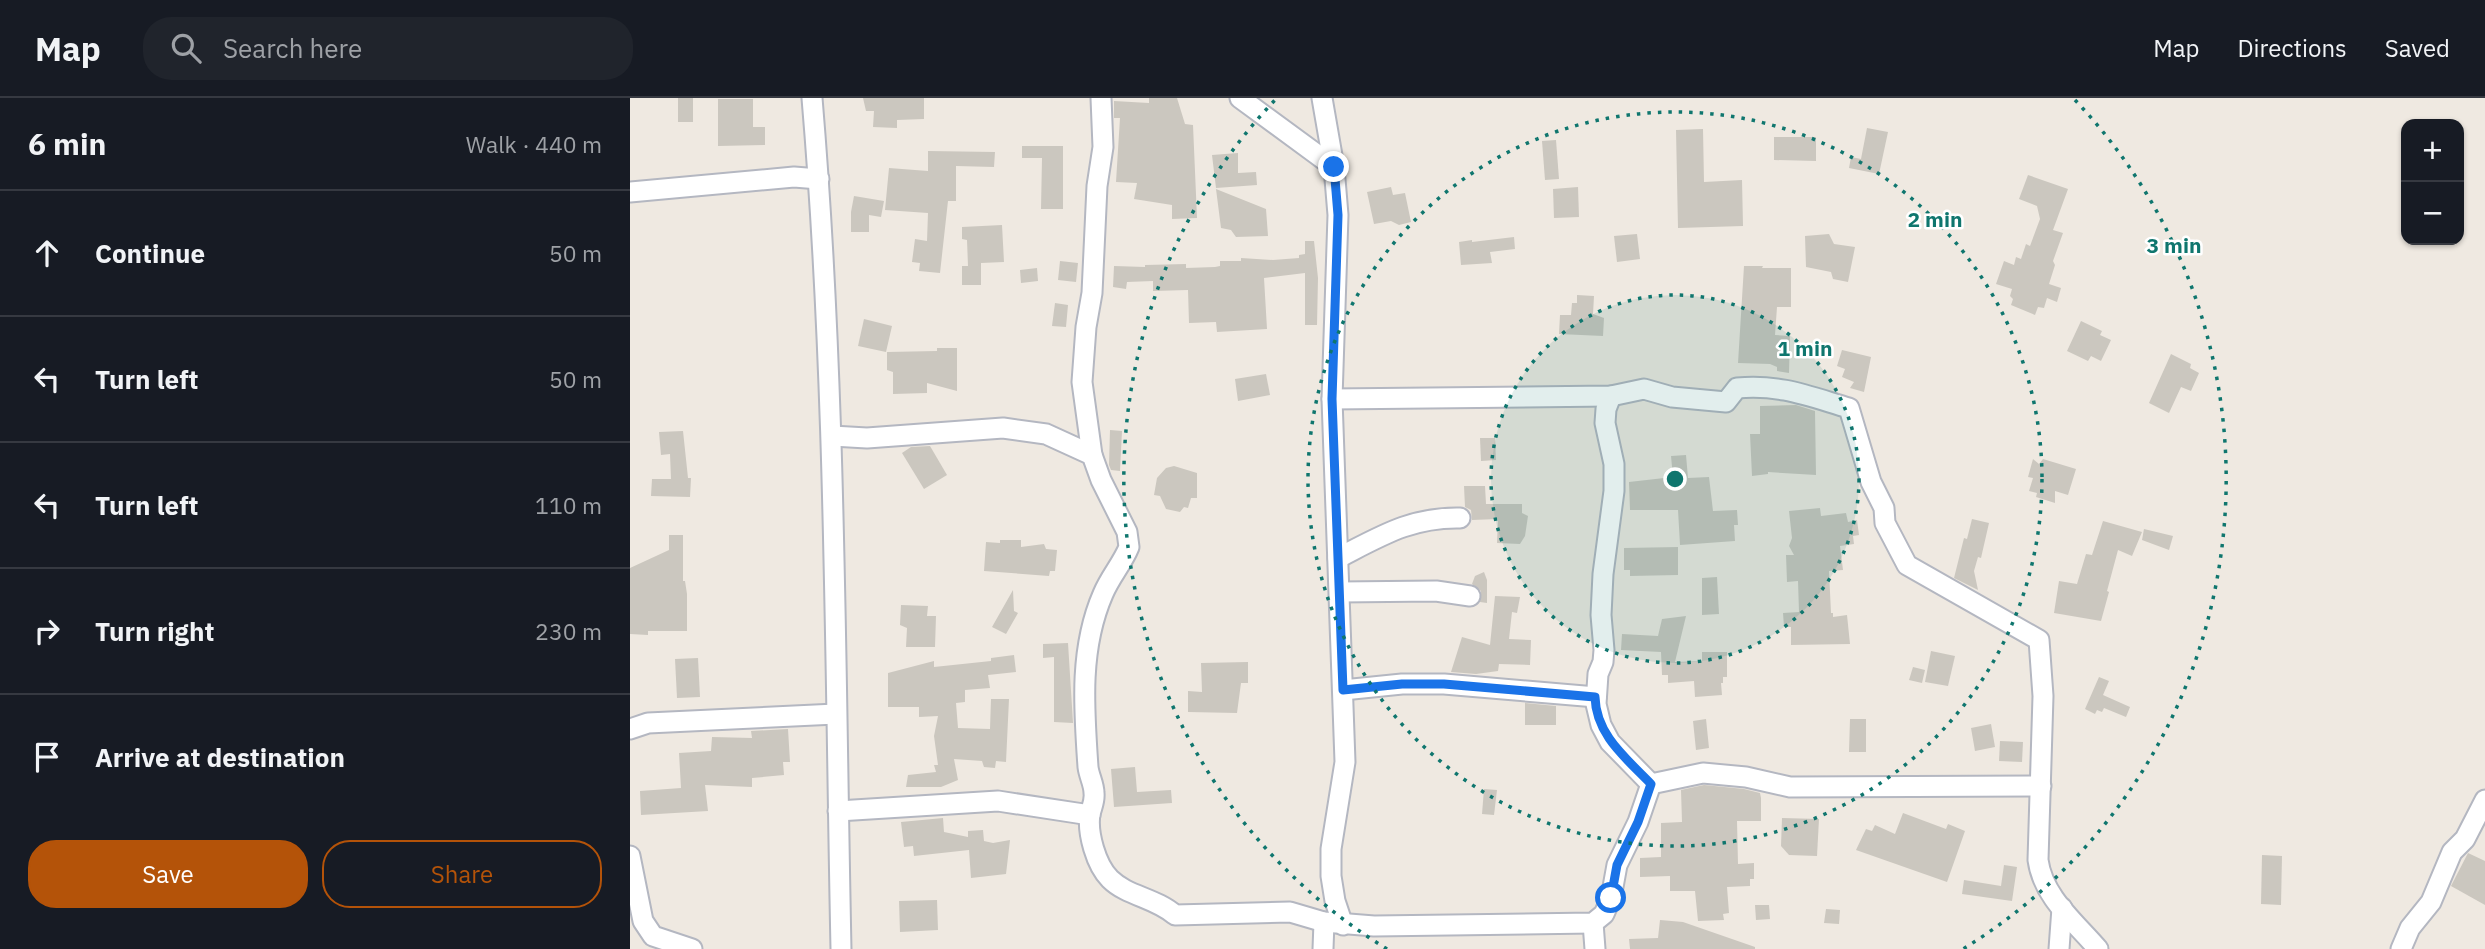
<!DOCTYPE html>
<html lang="en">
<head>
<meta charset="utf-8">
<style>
	:root { --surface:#171b24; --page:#20242c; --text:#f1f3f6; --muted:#9ea1a6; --line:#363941; --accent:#b45309 }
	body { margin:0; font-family:"IBM Plex Sans",sans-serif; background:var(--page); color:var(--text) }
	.controls { position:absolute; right:21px; top:21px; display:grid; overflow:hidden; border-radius:14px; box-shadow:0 2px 5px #0004 }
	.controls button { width:63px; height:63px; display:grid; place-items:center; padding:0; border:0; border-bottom:2px solid var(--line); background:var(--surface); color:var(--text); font:35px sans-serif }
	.stop { position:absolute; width:21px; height:21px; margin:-16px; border:5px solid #1a73e8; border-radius:50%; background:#fff }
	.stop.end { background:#1a73e8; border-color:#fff; box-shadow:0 2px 7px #0008 }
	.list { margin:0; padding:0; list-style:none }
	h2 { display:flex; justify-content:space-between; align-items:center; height:91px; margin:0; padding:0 28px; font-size:30px }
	h2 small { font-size:23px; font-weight:400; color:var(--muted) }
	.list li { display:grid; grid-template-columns:46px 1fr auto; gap:21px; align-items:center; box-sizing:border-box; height:126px; padding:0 28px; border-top:2px solid var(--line) }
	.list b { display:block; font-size:26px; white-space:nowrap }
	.list em { font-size:23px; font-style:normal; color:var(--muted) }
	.actions { display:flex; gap:14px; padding:21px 28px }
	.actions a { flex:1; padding:16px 0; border:2px solid var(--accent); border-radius:28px; text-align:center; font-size:24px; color:var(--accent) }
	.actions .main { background:var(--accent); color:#fff }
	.icon { flex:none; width:38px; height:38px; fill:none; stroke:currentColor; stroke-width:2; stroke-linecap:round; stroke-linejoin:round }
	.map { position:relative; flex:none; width:1855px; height:851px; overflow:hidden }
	header { display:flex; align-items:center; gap:42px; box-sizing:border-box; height:98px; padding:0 35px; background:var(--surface); border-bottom:2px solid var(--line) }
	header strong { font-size:33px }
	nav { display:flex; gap:38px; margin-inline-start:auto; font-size:24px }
	.search { width:490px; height:63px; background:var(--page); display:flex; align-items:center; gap:18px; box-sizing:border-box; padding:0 24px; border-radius:28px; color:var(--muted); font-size:26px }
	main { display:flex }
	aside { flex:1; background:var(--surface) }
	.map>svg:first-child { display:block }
</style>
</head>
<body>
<header>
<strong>Map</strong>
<div class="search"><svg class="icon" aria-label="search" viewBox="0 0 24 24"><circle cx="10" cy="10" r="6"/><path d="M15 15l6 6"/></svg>Search here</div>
<nav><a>Map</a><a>Directions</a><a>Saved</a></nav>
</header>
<main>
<aside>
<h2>6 min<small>Walk · 440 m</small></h2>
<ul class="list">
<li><svg class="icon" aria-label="ahead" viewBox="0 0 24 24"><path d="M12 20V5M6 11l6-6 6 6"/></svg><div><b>Continue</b></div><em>50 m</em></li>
<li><svg class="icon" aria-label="left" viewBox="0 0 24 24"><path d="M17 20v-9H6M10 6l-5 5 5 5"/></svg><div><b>Turn left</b></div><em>50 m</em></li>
<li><svg class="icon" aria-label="left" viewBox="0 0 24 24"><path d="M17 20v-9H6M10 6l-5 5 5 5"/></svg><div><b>Turn left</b></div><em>110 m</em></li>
<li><svg class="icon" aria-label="right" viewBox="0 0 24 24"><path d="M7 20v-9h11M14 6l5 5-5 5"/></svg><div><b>Turn right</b></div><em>230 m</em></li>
<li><svg class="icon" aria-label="arrive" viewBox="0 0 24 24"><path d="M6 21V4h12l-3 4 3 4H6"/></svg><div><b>Arrive at destination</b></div></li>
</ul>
<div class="actions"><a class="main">Save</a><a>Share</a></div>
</aside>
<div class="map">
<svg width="1855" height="851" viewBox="0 0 1855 851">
	<rect width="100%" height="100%" fill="#efe9e1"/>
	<g fill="#cbc7bf">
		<rect x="48" y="0" width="15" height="24"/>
		<polygon points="233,0 294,0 294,21 267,22 267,30 243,29 244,13 236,13"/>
		<polygon points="519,0 547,0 555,26 563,27 567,120 542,121 542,107 504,101 507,85 486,84 490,20 484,20 484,3 519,5"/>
		<polygon points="88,1 123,1 123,29 135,29 135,47 88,48"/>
		<polygon points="1237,30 1258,34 1249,76 1219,70 1221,59 1231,61"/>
		<polygon points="1073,31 1074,84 1112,82 1113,128 1048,130 1046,32"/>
		<polygon points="1144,39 1186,39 1186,63 1144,62"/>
		<polygon points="926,42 929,81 915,82 912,43"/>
		<polygon points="392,48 433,48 433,111 411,111 412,60 392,60"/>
		<polygon points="298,53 365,54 364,69 326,68 326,103 318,103 310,175 289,173 290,165 282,164 285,141 297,143 298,115 255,112 259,70 298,73"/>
		<polygon points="608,55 608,75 626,74 627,87 586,90 582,57"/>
		<polygon points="1398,77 1438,91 1423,132 1433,135 1423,163 1425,167 1419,186 1431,190 1427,204 1417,200 1414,210 1408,209 1405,217 1381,207 1383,201 1380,198 1382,191 1366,186 1374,163 1384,167 1386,159 1391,161 1396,146 1400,148 1410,121 1407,108 1389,101"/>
		<polygon points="761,89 763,97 775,95 781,124 769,127 761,123 744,126 737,94"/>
		<polygon points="948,89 949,119 924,120 923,91"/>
		<polygon points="586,91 636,111 638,138 606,139 601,132 591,130"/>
		<polygon points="224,98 254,103 251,119 239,117 239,134 221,134 221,114"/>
		<polygon points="372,127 374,164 351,165 351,187 332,187 332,168 338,168 337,142 332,141 332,129"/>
		<polygon points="1007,136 1010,161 987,164 984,138"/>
		<polygon points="1199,136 1204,146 1225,149 1218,184 1203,181 1201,174 1176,169 1175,138"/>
		<polygon points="884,139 885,151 860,154 862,165 831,167 829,144 842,142 842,144"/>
		<polygon points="675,143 684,143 688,180 687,227 675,227 675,175 634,180 637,231 587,234 586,224 559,225 558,192 523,193 523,183 497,184 496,191 483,189 484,168 515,169 515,167 556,166 556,170 585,169 590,168 590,163 611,163 611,160 643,162 669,160 669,157 675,156"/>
		<polygon points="430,163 448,165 446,184 428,182"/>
		<polygon points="1114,168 1133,168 1132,170 1161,170 1161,209 1147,209 1145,237 1160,238 1159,275 1147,273 1147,269 1140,266 1108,265"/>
		<polygon points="407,170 408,183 391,185 390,172"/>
		<polygon points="947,197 964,198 963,216 974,220 973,238 929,236 930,217 941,217 942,205 947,205"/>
		<polygon points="425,205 438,207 436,229 422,228"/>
		<polygon points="234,221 262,228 256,254 228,248"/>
		<polygon points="1451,223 1472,233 1470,237 1481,242 1471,263 1461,258 1458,263 1437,253"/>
		<polygon points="307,250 327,250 327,293 297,285 297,295 263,296 263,274 257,272 257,254 307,253"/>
		<polygon points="1212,252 1241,259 1234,294 1220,290 1224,284 1212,279 1215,271 1207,268"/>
		<polygon points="1541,256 1561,266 1560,270 1569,275 1561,293 1551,289 1539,315 1519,305"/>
		<polygon points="636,276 640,297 608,303 605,281"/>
		<polygon points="1166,307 1185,313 1186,377 1138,374 1138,376 1122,378 1120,336 1130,336 1130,308"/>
		<polygon points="480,332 492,333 490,373 481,372 479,367"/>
		<polygon points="53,333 58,380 61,380 60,399 21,398 22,381 41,381 40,356 31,357 29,334"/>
		<polygon points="850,340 865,340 866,362 851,363"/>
		<polygon points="300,348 317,377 294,391 272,355 281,349"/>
		<polygon points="1056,357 1058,380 1079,379 1083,413 1107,412 1108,427 1104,427 1105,443 1050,447 1048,412 1000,412 999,384 1043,379 1041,358"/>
		<polygon points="1403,361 1409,366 1413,361 1446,371 1438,397 1425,393 1425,405 1406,399 1407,395 1399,393 1403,380 1398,379"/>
		<polygon points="544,368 567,375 567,400 561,400 558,410 554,409 550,414 536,411 530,398 524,397 527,380 536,370"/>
		<polygon points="834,388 855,388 856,406 892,406 892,415 898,418 895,438 890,446 867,445 868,421 842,422 841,412 835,409"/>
		<polygon points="1190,410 1191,418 1216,415 1218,424 1227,422 1229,437 1223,438 1224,446 1210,448 1213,472 1199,473 1201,515 1203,515 1203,519 1217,517 1220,546 1161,547 1161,529 1154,529 1153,515 1169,514 1168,483 1157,484 1156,457 1164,457 1159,448 1162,440 1159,413"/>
		<polygon points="1342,421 1359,425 1351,460 1348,459 1344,473 1348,492 1324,480 1334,440 1337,441"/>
		<polygon points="1473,423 1512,434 1502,458 1488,452 1477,493 1479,494 1471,523 1424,515 1429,483 1447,486 1456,456 1462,457"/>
		<polygon points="1514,431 1543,438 1539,452 1512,442"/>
		<polygon points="39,437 53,437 53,483 55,483 57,496 57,533 18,533 18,537 0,536 0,470 39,452"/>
		<polygon points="370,442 391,442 391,449 414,446 416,451 427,452 425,473 420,473 419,478 354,473 356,444 370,445"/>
		<polygon points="1048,449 1048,477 1000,478 1000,472 994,472 994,450"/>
		<polygon points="854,474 857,482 857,505 850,504 851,493 842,486 845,478"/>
		<polygon points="1087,479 1089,516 1072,517 1072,480"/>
		<polygon points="383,492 384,513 388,515 376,536 362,529"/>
		<polygon points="865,498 890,499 887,515 882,514 879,541 901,542 900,567 869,566 868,573 846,576 821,574 832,539 860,547"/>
		<polygon points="271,507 298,508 297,518 306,518 305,549 276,549 277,530 270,527"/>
		<polygon points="1056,518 1045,564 1072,563 1072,554 1097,554 1097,579 1093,579 1093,585 1091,585 1092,597 1065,599 1064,583 1038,585 1038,577 1032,577 1031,554 991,552 992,536 1028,538 1032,521"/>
		<polygon points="438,545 443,625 424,624 424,559 413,560 413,546"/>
		<polygon points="1301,553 1325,558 1318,588 1295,584"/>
		<polygon points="384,557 386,574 358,577 360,590 335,592 335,604 326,605 328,630 360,631 361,601 379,601 376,664 366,663 365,670 354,669 352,663 324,661 328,682 311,689 276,689 278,677 306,674 304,667 308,667 304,638 308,618 289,619 289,609 258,609 258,575 304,563 304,569 361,563 361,560"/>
		<polygon points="68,560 70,599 47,600 45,561"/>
		<polygon points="618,564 618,585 611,585 607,615 558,614 558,593 572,594 571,565"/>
		<polygon points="1283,569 1295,572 1292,585 1279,582"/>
		<polygon points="1469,579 1479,583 1473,597 1500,609 1496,619 1474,610 1472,614 1467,612 1465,616 1455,611"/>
		<polygon points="895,605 926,608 926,627 895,627"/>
		<polygon points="1076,621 1079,650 1066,652 1063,623"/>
		<polygon points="1220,621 1236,621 1236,654 1219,654"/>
		<polygon points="1361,626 1365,649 1345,653 1341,630"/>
		<polygon points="158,631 160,664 153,664 154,677 122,680 122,689 75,687 78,713 11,717 10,693 51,690 49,655 81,653 82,639 122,640 121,633"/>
		<polygon points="1370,643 1393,644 1392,664 1369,663"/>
		<polygon points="505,669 507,694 541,692 542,705 484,709 481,671"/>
		<polygon points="1074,687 1114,691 1130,695 1131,700 1131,723 1107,723 1108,766 1124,765 1124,781 1120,781 1120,788 1097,789 1099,815 1093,816 1094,822 1068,823 1065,793 1040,793 1040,778 1010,779 1010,760 1031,759 1031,725 1052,724 1051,692"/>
		<polygon points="854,691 867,692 864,717 852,716"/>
		<polygon points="1273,715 1316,731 1318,726 1335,733 1317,784 1226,752 1236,731 1242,733 1245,727 1265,736"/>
		<polygon points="313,720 314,734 338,739 338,733 353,732 354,743 363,745 380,742 376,776 341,780 339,752 284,758 283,748 274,749 271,724"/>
		<polygon points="1152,720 1189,721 1187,758 1159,757 1151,748"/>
		<polygon points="1838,755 1855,763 1855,807 1821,788"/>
		<polygon points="1632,757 1652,758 1651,807 1631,806"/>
		<polygon points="1374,767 1387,769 1382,803 1332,796 1334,782 1371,788"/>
		<polygon points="307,802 308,832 270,834 269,803"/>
		<polygon points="1125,807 1139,807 1140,821 1126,822"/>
		<polygon points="1196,811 1210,812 1209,826 1194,825"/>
		<polygon points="1030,822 1053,824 1125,849 1125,851 1000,851 999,841 1028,840"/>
	</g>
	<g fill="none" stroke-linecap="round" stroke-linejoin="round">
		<defs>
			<g id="minor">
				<path d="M182,0C206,283 205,567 211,851"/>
				<polyline points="610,0 704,69"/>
				<polyline points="692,0 704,69 708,117 702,301 715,664 701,751 701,778 705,803 713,827"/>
				<polyline points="0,94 164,79 189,81"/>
				<polyline points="981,298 976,311 975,325 984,366 984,393 973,476 971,517 974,552 973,564 968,576 966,606 971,627 980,644 1021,686"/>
				<path d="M702,301L981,298L1014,291L1042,299L1096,304L1107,290C1150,286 1178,298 1219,310L1241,384L1254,410L1255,425L1277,467L1409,542L1413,598L1408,762C1413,799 1445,824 1468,851"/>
				<path d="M202,338L237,340L373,330L416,336L462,357L471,382L497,434L499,449C492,466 480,479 473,496C449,551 454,611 458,669C459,678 464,686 464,695C465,703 462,708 460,716C457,735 466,767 480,781C497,798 526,800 545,817L660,814L694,824L744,828L963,825L974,816L981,800L987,767L1008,724L1021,686"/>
				<polyline points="462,357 452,284 456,229 462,195 467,88 473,49 471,0"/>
				<path d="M708,460C751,438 781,419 830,420"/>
				<polyline points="710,494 806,493 840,498"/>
				<polyline points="713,592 772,586 814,586 966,599"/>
				<polyline points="0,631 18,625 206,616"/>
				<polyline points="1021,686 1073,675 1116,679 1160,689 1411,688"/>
				<polyline points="208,713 368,703 460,717"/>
				<polyline points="0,758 13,823 23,838 62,851"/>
				<polyline points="963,825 965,851"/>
				<polyline points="693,851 694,824"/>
				<polyline points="1429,851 1432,810"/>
				<polyline points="1771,851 1780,830 1801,804 1822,754 1835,741 1855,702"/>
			</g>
		</defs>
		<use href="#minor" stroke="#b4b7c1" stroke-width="23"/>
		<use href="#minor" stroke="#fff" stroke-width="19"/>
	</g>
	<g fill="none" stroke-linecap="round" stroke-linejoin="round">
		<path stroke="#1a73e8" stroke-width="9" d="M704,69L708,117L702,301L713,592L772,586H814L965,599C966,637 996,660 1021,686L1008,724L987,767L981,800"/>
	</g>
	<circle cx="1045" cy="381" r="184" fill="#0f766e" fill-opacity=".12"/>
	<g fill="none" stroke="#0f766e" stroke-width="3.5" stroke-dasharray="3.5 7">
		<circle cx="1045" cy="381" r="184"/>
		<circle cx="1045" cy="381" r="367"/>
		<path d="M757 851A551 551 0 0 1 645 2M1445 2A551 551 0 0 1 1333 851"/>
	</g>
	<circle cx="1045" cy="381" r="10" fill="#0f766e" stroke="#fff" stroke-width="3.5"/>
	<g font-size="21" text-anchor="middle" font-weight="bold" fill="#0f766e" stroke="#fff" stroke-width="5" stroke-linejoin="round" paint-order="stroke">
		<text x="1305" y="129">2 min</text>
		<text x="1544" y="155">3 min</text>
		<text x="1175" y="258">1 min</text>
	</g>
</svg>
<div class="controls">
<button>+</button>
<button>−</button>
</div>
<div class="stop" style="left:981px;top:800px"></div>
<div class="stop end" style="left:704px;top:69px"></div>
</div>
</main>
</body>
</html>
